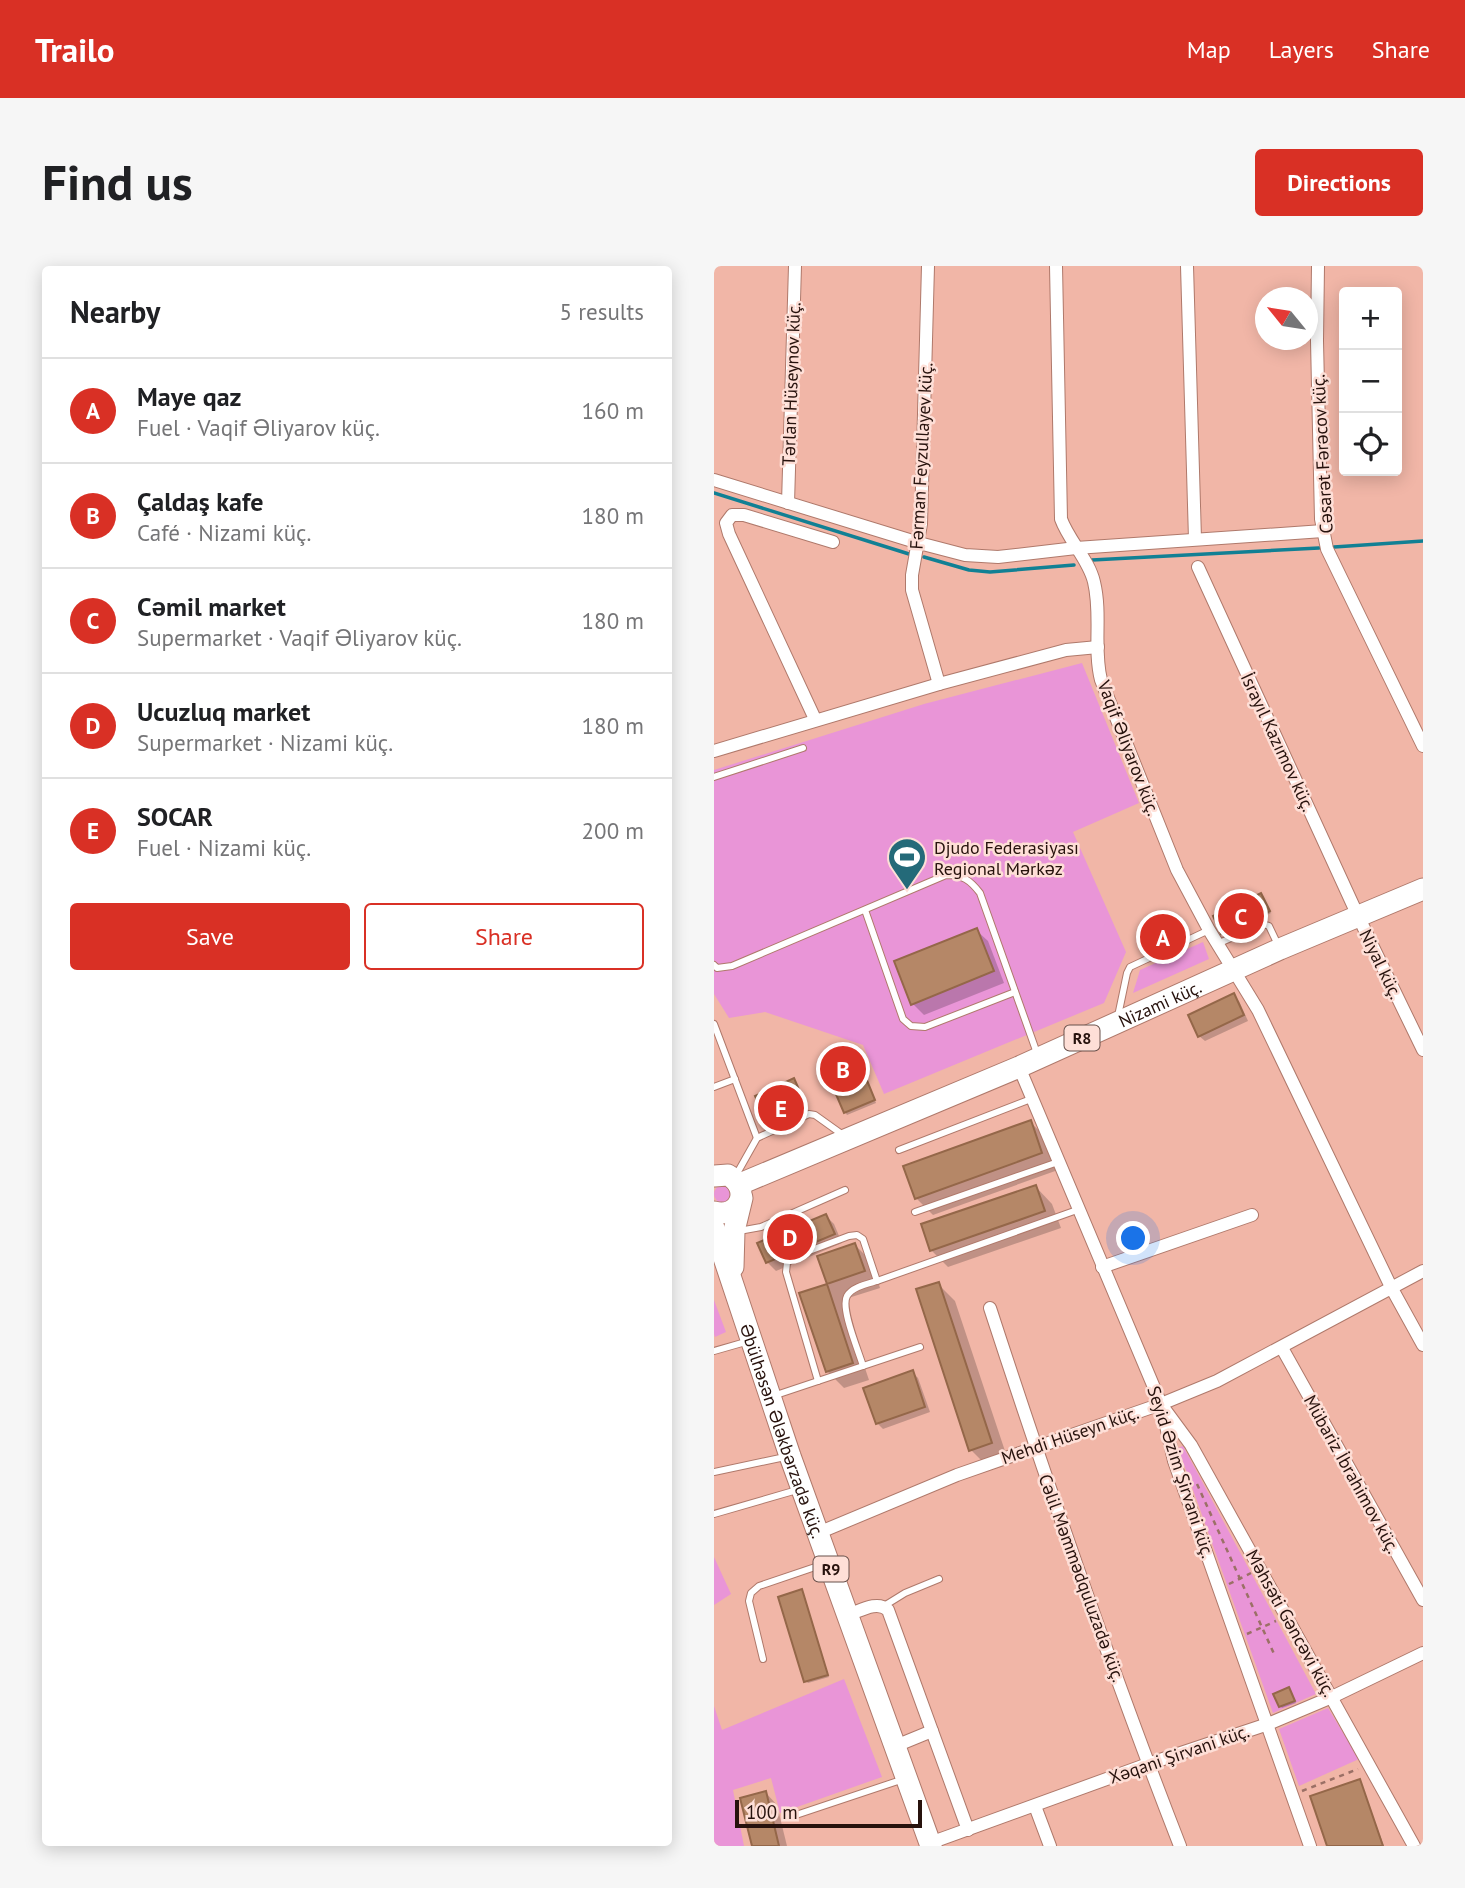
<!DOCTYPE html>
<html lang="en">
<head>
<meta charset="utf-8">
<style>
	:root { --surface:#fff; --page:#f6f6f6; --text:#202124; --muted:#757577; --line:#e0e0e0; --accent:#d93025 }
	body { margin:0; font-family:"PT Sans",sans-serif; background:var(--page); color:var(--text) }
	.controls { position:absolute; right:21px; top:21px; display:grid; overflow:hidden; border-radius:7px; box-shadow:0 4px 18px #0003 }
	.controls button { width:63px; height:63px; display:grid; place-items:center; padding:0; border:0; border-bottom:2px solid var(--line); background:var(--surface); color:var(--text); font:35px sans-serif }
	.compass { position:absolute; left:541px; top:21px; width:63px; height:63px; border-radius:50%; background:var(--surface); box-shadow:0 4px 18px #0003; rotate:300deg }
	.scale { position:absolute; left:21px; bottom:18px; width:187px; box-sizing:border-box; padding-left:7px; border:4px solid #27120d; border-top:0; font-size:19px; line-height:24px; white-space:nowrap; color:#27120d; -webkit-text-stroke:5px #fedfd7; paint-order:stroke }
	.you { position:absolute; left:420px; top:973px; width:24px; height:24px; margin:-18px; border:5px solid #fff; border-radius:50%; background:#1a73e8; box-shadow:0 0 0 10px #1a73e833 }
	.badge { display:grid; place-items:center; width:46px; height:46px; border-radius:50%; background:var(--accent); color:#fff; font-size:23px; font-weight:700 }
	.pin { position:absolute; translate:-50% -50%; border:4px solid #fff; box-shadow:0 2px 7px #0006 }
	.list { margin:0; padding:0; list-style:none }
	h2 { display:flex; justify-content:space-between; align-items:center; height:91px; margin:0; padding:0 28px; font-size:30px }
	h2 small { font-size:23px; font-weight:400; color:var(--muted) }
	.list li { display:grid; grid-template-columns:46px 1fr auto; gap:21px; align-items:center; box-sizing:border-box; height:105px; padding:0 28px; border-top:2px solid var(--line) }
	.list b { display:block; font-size:26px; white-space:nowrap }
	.list p { margin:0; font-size:23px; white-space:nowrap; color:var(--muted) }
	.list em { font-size:23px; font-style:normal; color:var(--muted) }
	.actions { display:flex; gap:14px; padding:21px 28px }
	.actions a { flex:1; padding:16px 0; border:2px solid var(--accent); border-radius:7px; text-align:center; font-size:24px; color:var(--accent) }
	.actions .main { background:var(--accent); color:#fff }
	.icon { flex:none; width:38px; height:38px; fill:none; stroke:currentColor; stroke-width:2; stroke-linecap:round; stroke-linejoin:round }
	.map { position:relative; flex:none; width:709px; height:1580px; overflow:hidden; border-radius:7px }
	header { display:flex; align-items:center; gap:42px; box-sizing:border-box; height:98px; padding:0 35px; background:var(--accent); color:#fff }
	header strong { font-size:33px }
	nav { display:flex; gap:38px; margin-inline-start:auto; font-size:24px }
	.intro { display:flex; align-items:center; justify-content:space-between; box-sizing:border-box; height:168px; padding:0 42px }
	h1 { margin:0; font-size:49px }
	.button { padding:18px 32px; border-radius:7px; background:var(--accent); color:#fff; font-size:24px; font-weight:700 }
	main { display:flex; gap:42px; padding:0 42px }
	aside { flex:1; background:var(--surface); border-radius:7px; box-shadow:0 4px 18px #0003 }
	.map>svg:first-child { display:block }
</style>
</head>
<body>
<header>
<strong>Trailo</strong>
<nav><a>Map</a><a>Layers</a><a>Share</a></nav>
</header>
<div class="intro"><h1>Find us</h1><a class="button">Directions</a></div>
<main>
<aside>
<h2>Nearby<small>5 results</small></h2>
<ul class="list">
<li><span class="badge">A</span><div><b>Maye qaz</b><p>Fuel · Vaqif Əliyarov küç.</p></div><em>160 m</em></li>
<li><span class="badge">B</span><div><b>Çaldaş kafe</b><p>Café · Nizami küç.</p></div><em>180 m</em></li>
<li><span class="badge">C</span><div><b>Cəmil market</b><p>Supermarket · Vaqif Əliyarov küç.</p></div><em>180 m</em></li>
<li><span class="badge">D</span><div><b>Ucuzluq market</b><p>Supermarket · Nizami küç.</p></div><em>180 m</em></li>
<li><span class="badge">E</span><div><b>SOCAR</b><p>Fuel · Nizami küç.</p></div><em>200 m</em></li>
</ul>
<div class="actions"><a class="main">Save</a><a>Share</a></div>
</aside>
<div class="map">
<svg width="709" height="1580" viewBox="0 0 709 1580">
	<rect width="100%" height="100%" fill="#f1b6a7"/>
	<g fill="#e995d7">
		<polygon points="368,397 425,537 359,566 412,686 390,737 170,828 149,779 51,746 15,752 0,728 0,504 210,438"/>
		<polygon points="489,676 495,693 419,727 426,704"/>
		<circle cx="9" cy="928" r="9"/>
		<polygon points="0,1034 12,1066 1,1071 0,1068"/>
		<polygon points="469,1180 602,1428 559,1447 464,1182"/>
		<polygon points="0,1291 17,1328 0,1339"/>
		<polygon points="130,1413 168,1511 66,1547 57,1512 19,1524 30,1580 0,1580 0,1440 8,1464"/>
		<polygon points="614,1442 645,1493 585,1520 565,1463"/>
	</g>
	<g fill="#0003">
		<polygon points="549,632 557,647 511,669 509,667"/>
		<polygon points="454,660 462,676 447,682 445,680"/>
		<polygon points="262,664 274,675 290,717 210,749 199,738"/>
		<polygon points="519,730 525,735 534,755 491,775 485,770"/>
		<polygon points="143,789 162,837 133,849 131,846"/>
		<polygon points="81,816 87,828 78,832 87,850 59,863 43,831"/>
		<polygon points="316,856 333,872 344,904 219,949 202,932"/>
		<polygon points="322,921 338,938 347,962 234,1001 217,984"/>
		<polygon points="112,950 120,958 128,977 62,1005 53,996"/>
		<polygon points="141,979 158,996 166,1022 128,1034 155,1114 130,1122 113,1105 87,1028 115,1019 106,991"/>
		<polygon points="224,1018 241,1035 294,1194 273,1200 257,1184"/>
		<polygon points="198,1106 204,1112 216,1146 169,1163 163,1157"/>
		<polygon points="87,1325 115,1411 94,1417 92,1415"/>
		<polygon points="575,1424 582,1437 568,1442 566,1440"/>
		<polygon points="646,1515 670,1580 615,1580"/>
		<polygon points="52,1527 63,1539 73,1580 40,1580"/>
	</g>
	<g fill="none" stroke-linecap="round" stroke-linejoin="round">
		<g stroke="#118094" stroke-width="3.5">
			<polyline points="0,227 195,288"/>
			<polyline points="620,281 709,275"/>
			<polyline points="210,291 255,304 276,306 360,299"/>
			<polyline points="378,294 605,282"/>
		</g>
	</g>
	<g fill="#b58767" stroke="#946749" stroke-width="2">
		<polygon points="547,627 556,645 507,668 499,650"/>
		<polygon points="454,658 461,674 443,681 437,665"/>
		<polygon points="263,662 280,705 197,739 180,695"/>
		<polygon points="520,727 530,749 484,771 474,749"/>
		<polygon points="141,785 161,834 130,847 109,798"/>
		<polygon points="80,812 86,826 77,830 86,847 55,861 41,830"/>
		<polygon points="317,854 328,887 201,933 189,900"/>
		<polygon points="322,919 331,945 216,985 207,958"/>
		<polygon points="112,948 121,968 52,997 43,977"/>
		<polygon points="141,977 151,1005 113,1018 103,990"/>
		<polygon points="225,1016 278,1177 255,1185 202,1023"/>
		<polygon points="113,1018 139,1097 112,1106 85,1027"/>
		<polygon points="199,1104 211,1141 162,1158 149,1122"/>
		<polygon points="88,1323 114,1409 90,1416 64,1331"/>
		<polygon points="575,1421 581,1435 565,1441 559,1428"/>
		<polygon points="646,1513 669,1580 613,1580 596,1530"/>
		<polygon points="52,1525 65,1580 38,1580 26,1532"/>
	</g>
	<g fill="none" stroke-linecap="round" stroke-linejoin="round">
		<defs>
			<g id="service">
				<polyline points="0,511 89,482"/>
				<polyline points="151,644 189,753 197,760 211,761 301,726"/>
				<polyline points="503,678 549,658 555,660 565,681"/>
				<path d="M0,699L3,702L18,700L232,609C249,609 256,614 266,627L324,790"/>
				<polyline points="404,750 413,707 416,701 495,664"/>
				<polyline points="0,758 43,872"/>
				<polyline points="0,821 21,813"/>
				<polyline points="185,884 317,833"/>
				<polyline points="21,911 43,872 95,848 101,849 129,869"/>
				<polyline points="201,946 344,896"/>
				<polyline points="25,965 47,961 131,924"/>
				<polyline points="163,1015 363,944"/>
				<polyline points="0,1085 35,1075"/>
				<path d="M104,1115L72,1006L73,997L79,991L135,970L143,969L149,973L163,1015C153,1018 138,1021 133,1030C126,1042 145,1086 149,1100"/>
				<polyline points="59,1130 206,1081"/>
				<polyline points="0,1206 71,1191"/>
				<polyline points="0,1248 83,1224"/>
				<polyline points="170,1340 191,1327 225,1313"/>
				<polyline points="49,1393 35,1335 37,1327 45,1320 110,1298"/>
				<polyline points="76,1551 190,1513"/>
			</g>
			<g id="minor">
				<polyline points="214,0 207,258 198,309 198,324 225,418"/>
				<path d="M342,0L347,253C355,275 375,294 380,316C388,349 379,382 387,414L463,604L495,664L544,744L677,1021L709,1079"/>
				<polyline points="473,0 481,273"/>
				<polyline points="604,0 603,75 607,253 613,283 709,480"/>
				<polyline points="0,214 205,277 251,289 284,291 362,282 609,265"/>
				<polyline points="74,237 81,0"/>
				<polyline points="484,301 644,650 709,784"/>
				<polyline points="101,453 15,268 12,257 18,249 30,249 119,276"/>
				<polyline points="0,485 225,418 352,384 384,381"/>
				<polyline points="305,801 447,1138 460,1195 596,1580"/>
				<polyline points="388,1001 538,949"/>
				<path d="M276,1042C335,1223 397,1403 466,1580"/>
				<polyline points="568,1082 709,1334"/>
				<polyline points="449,1141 477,1179 700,1580"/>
				<polyline points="104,1267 243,1209 447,1138 503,1115 709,1005"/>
				<path d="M134,1349C146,1345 163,1334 174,1344L254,1564"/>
				<polyline points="179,1481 218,1465"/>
				<polyline points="321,1540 336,1580"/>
				<polyline points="216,1577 434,1498 554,1458 618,1431 709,1387"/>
			</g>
			<g id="primary">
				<path id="s1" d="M0,962L76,1190L217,1580"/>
				<polyline points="19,1001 20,965 28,932"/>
			</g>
			<g id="trunk">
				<path d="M0,910L14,909C38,922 26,953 0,946"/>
				<path id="s2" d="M26,918L305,801L566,683L709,623"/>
			</g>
		</defs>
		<use href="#service" stroke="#af796b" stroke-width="8"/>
		<use href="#minor" stroke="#af796b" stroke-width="14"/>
		<use href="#primary" stroke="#af796b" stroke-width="23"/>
		<use href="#trunk" stroke="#af796b" stroke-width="23"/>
		<g stroke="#9b7066" stroke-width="2.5" stroke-dasharray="5 5" stroke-linecap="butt">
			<polyline points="483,1218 561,1390"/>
			<polyline points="515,1318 537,1307"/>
			<polyline points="533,1368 562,1355"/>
			<polyline points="588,1525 644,1503"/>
		</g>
		<use href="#service" stroke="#fff" stroke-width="6"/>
		<use href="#minor" stroke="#fff" stroke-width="12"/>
		<use href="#primary" stroke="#fff" stroke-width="21"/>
		<use href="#trunk" stroke="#fff" stroke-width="21"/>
	</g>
	<defs>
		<symbol id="stadium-pin" viewBox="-11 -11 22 30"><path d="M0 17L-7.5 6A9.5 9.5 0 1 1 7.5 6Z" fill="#246a79" stroke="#fedfd7"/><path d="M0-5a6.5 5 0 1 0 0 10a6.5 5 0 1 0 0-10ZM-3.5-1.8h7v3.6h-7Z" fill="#fff"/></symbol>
	</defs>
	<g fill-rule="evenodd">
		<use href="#stadium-pin" x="171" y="569" width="44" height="60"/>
	</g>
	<g text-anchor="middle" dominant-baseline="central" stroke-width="5" stroke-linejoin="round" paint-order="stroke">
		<g fill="#fedfd7" stroke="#68504a" stroke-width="2">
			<rect x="350.5" y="759.5" width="35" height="25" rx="5"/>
			<rect x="99.5" y="1290.5" width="35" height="25" rx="5"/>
		</g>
		<g font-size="16" font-weight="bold" fill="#27120d">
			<text x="368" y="772">R8</text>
			<text x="117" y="1303">R9</text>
		</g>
		<g font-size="18" fill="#27120d" stroke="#fedfd7">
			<text transform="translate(77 118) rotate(-88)">Tərlan Hüseynov küç.</text>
			<text transform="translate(608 188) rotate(-93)">Cəsarət Fərəcov küç.</text>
			<text transform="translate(207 190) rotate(-87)">Fərman Feyzullayev küç.</text>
			<text transform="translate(564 476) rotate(65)">İsrayıl Kazımov küç.</text>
			<text transform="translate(415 482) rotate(69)">Vaqif Əliyarov küç.</text>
			<text transform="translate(667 698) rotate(64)">Niyal küç.</text>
			<text stroke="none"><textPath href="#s2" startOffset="457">Nizami küç.</textPath></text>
			<text stroke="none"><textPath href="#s1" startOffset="214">Əbülhəsən Ələkbərzadə küç.</textPath></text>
			<text transform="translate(356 1169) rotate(-19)">Mehdi Hüseyn küç.</text>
			<text transform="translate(467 1206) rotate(72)">Seyid Əzim Şirvani küç.</text>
			<text transform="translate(638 1208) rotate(61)">Mübariz İbrahimov küç.</text>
			<text transform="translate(368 1312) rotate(70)">Cəlil Məmmədquluzadə küç.</text>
			<text transform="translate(577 1357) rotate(61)">Məhsəti Gəncəvi küç.</text>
			<text transform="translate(465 1488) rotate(-19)">Xəqani Şirvani küç.</text>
		</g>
		<g font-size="18" fill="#27120d" stroke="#fedfd7" text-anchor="start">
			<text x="220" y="581">Djudo Federasiyası<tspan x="220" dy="21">Regional Mərkəz</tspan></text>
		</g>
	</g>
</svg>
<div class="controls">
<button>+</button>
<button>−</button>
<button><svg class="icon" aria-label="locate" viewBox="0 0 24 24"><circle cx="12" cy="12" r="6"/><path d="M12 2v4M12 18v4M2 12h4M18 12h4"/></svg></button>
</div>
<svg class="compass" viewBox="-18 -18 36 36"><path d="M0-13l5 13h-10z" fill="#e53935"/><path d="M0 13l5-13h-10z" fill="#757577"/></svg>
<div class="scale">100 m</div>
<div class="you"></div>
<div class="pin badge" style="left:449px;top:671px">A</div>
<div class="pin badge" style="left:129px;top:803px">B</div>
<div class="pin badge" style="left:527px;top:650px">C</div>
<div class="pin badge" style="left:76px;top:971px">D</div>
<div class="pin badge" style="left:67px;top:842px">E</div>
</div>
</main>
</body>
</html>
